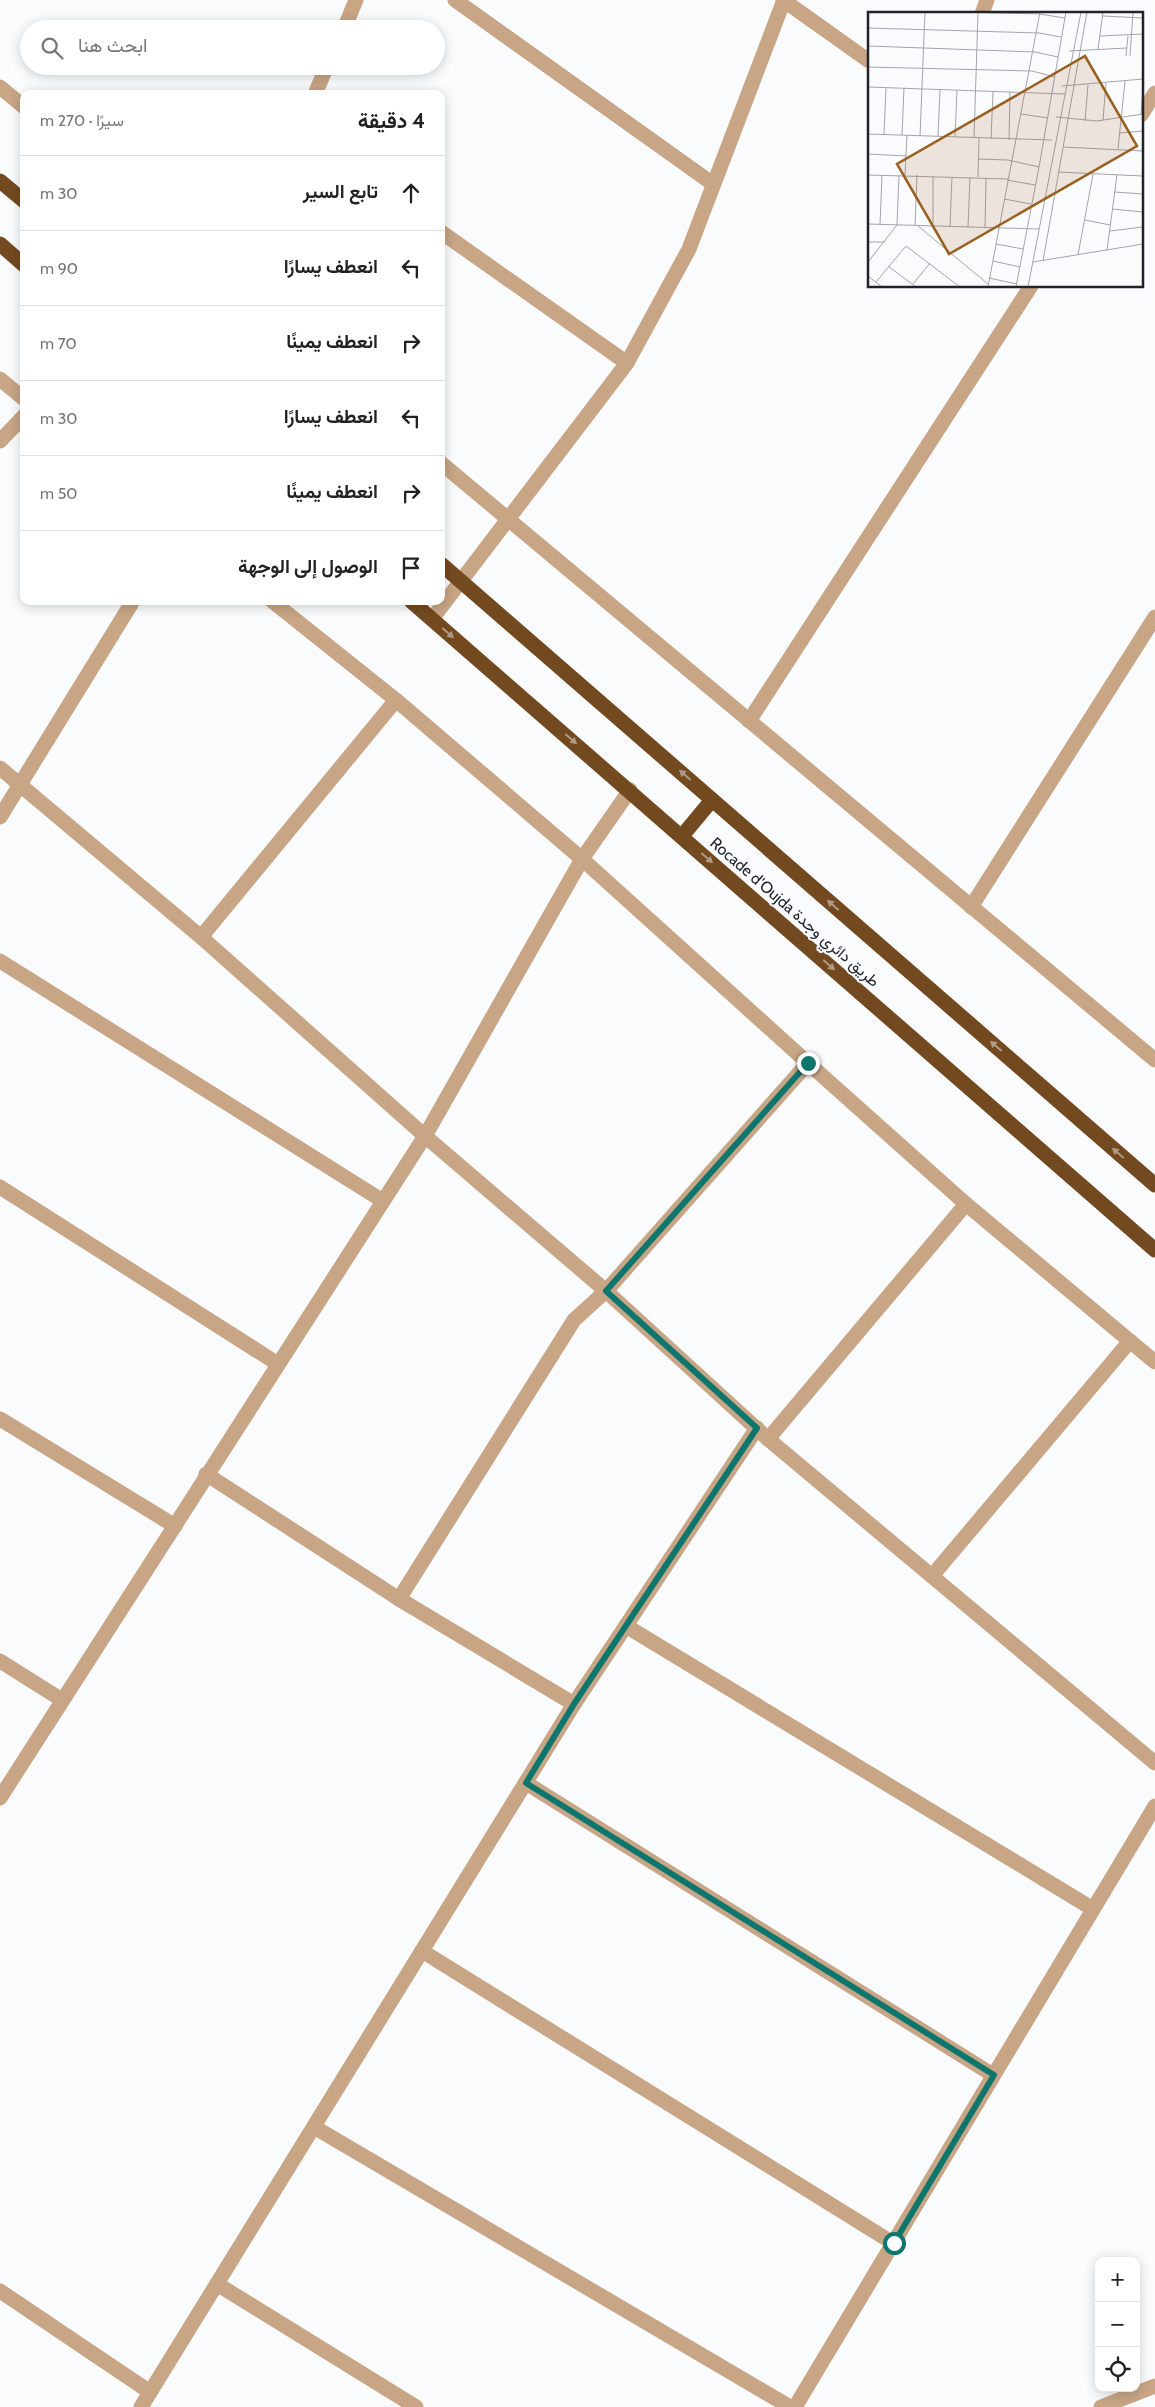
<!DOCTYPE html>
<html lang="ar">
<head>
<meta charset="utf-8">
<style>
	:root { --surface:#fff; --page:#f6f6f6; --text:#222; --muted:#767676; --line:#e0e0e0 }
	body { margin:0; font-family:Cabin,Vazirmatn,sans-serif; background:var(--page); color:var(--text); direction:rtl }
	.controls { position:absolute; right:15px; bottom:15px; display:grid; overflow:hidden; border-radius:10px; box-shadow:0 2px 12px #0003 }
	.controls button { width:45px; height:45px; display:grid; place-items:center; padding:0; border:0; border-bottom:1px solid var(--line); background:var(--surface); color:var(--text); font:25px sans-serif }
	.stop { position:absolute; width:15px; height:15px; margin:-11px; border:4px solid #0f766e; border-radius:50%; background:#fff }
	.stop.end { background:#0f766e; border-color:#fff; box-shadow:0 1px 5px #0008 }
	.list { margin:0; padding:0; list-style:none }
	h2 { display:flex; justify-content:space-between; align-items:center; height:65px; margin:0; padding:0 20px; font-size:21px }
	h2 small { font-size:16px; font-weight:400; color:var(--muted) }
	.list li { display:grid; grid-template-columns:32px 1fr auto; gap:15px; align-items:center; box-sizing:border-box; height:75px; padding:0 20px; border-top:1px solid var(--line) }
	.list b { display:block; font-size:19px; white-space:nowrap }
	.list em { font-size:16px; font-style:normal; color:var(--muted) }
	.icon { flex:none; width:28px; height:28px; fill:none; stroke:currentColor; stroke-width:2; stroke-linecap:round; stroke-linejoin:round }
	.map { position:relative; flex:none; width:1155px; height:2407px; overflow:hidden; direction:ltr }
	.search { position:absolute; background:var(--surface); box-shadow:0 2px 12px #0003; left:20px; top:20px; width:425px; height:55px; display:flex; align-items:center; gap:12px; box-sizing:border-box; padding:0 18px; border-radius:28px; color:var(--muted); font-size:19px }
	.panel { position:absolute; background:var(--surface); box-shadow:0 2px 12px #0003; left:20px; top:90px; width:425px; height:515px; border-radius:10px; direction:rtl }
	.map>svg:first-child { display:block }
</style>
</head>
<body>
<div class="map">
<svg width="1155" height="2407" viewBox="0 0 1155 2407">
	<rect width="100%" height="100%" fill="#f9fbfd"/>
	<g fill="none" stroke-linecap="round" stroke-linejoin="round">
		<g stroke="#c7a585" stroke-width="15">
			<polyline points="455,0 713,184"/>
			<polyline points="783,0 869,61"/>
			<polyline points="982,14 987,0"/>
			<polyline points="344,29 356,0"/>
			<polyline points="0,87 24,107"/>
			<polyline points="315,94 327,66"/>
			<polyline points="1141,115 1155,93"/>
			<polyline points="441,232 627,363"/>
			<polyline points="0,379 24,399"/>
			<polyline points="0,441 24,416"/>
			<polyline points="441,463 1155,1060"/>
			<polyline points="272,601 396,700 582,859 808,1063"/>
			<polyline points="432,619 627,363 689,249 784,0"/>
			<polyline points="749,721 1031,286"/>
			<polyline points="0,768 201,937 425,1136 606,1291 768,1439 1155,1763"/>
			<polyline points="0,817 133,601"/>
			<polyline points="971,907 1155,617"/>
			<polyline points="201,937 396,700"/>
			<polyline points="0,961 383,1201"/>
			<polyline points="0,1187 278,1364"/>
			<polyline points="0,1419 175,1526"/>
			<polyline points="768,1439 966,1204"/>
			<polyline points="206,1474 399,1599 574,1704"/>
			<polyline points="932,1576 1130,1341"/>
			<polyline points="399,1599 574,1320 606,1291 808,1063 966,1204 1155,1362"/>
			<polyline points="626,1626 1093,1909"/>
			<polyline points="0,1661 62,1700"/>
			<polyline points="526,1783 993,2075"/>
			<polyline points="0,1798 425,1136 582,859 630,790"/>
			<polyline points="422,1951 893,2243"/>
			<polyline points="314,2127 790,2407"/>
			<polyline points="217,2284 416,2407"/>
			<polyline points="0,2291 150,2392"/>
			<polyline points="141,2407 574,1704 757,1428"/>
			<polyline points="795,2407 1155,1806"/>
			<polyline points="1101,2407 1155,2386"/>
		</g>
		<g stroke="#734a20" stroke-width="15">
			<polyline points="0,181 24,201"/>
			<polyline points="0,244 24,265"/>
			<polyline points="441,564 1155,1185"/>
			<polyline points="411,601 1155,1250"/>
			<polyline points="682,836 712,800"/>
		</g>
	</g>
	<defs><path id="oneway-solid" d="M-6-.8H1V-3.2L6.5 0L1 3.2V.8H-6Z" transform="scale(1.25)"/></defs>
	<g fill="#af9a83">
		<use href="#oneway-solid" transform="translate(448 633) rotate(41)"/>
		<use href="#oneway-solid" transform="translate(571 739) rotate(41)"/>
		<use href="#oneway-solid" transform="translate(685 775) rotate(-139)"/>
		<use href="#oneway-solid" transform="translate(707 858) rotate(41)"/>
		<use href="#oneway-solid" transform="translate(833 905) rotate(-139)"/>
		<use href="#oneway-solid" transform="translate(829 965) rotate(41)"/>
		<use href="#oneway-solid" transform="translate(996 1046) rotate(-139)"/>
		<use href="#oneway-solid" transform="translate(1118 1153) rotate(-139)"/>
	</g>
	<g fill="none" stroke-linecap="round" stroke-linejoin="round">
		<polyline stroke="#0f766e" stroke-width="6" points="808,1063 606,1291 757,1428 574,1704 526,1783 994,2075 894,2243"/>
	</g>
	<g text-anchor="middle" dominant-baseline="central" stroke-width="4" stroke-linejoin="round" paint-order="stroke">
		<g font-size="16" fill="#21252a" stroke="#f9fbfd">
			<text transform="translate(795 912) rotate(41)">Rocade d'Oujda طريق دائري وجدة</text>
		</g>
	</g>
	<g transform="translate(868 12)">
		<rect width="275" height="275" fill="#f9fbfd"/>
		<path fill="none" stroke="#a3a5a9" stroke-width="1" d="M95,0L171,2L197,6M235,4L275,6M0,16L171,21L193,25M232,24L275,22M0,34L167,40L190,45M230,37L235,0M201,39L259,36M258,44L260,24M262,44L265,0M0,55L164,59L187,65M194,74L275,67M0,75L197,82M153,102L180,106M273,102L275,75M188,105L229,109L275,102M235,108L238,71M217,109L220,73M251,121L275,119M0,122L184,128M16,122L18,76M34,123L36,76M52,124L57,0M70,124L72,78M87,125L89,78M106,126L110,0M123,127L125,80M141,128L142,80M195,135L275,139M250,137L257,69M0,142L39,144M110,147L140,148L171,155L148,275M171,155L198,0M190,160L275,164M0,163L140,167M37,163L39,123M110,165L111,126M139,168L167,173M247,180L275,182M136,187L163,192M244,197L275,200M217,208L242,213M0,212L171,217M12,212L14,163M47,214L49,163M50,214L120,272M65,214V164M82,214L84,165M100,215L102,165M117,215L118,166M242,219L275,215M0,230H17M128,232L155,237M239,238L249,163M210,243L225,162M125,249L152,255M175,249L219,0M0,250L29,213L31,163M165,250L275,232M20,254L48,275M0,264L14,275M121,266L149,272M8,270L38,234L92,275M45,272L62,251M120,275L172,0M160,275L213,0"/>
		<path fill="#9a601f" fill-opacity="0.15" stroke="#9a601f" stroke-width="2.5" d="M217,44L269,134L81,242L29,152Z"/>
		<rect width="275" height="275" fill="none" stroke="#21252a" stroke-width="2.5"/>
	</g>
</svg>
<div class="controls">
<button>+</button>
<button>−</button>
<button><svg class="icon" aria-label="locate" viewBox="0 0 24 24"><circle cx="12" cy="12" r="6"/><path d="M12 2v4M12 18v4M2 12h4M18 12h4"/></svg></button>
</div>
<div class="stop" style="left:894px;top:2243px"></div>
<div class="stop end" style="left:808px;top:1063px"></div>
<div class="search"><svg class="icon" aria-label="search" viewBox="0 0 24 24"><circle cx="10" cy="10" r="6"/><path d="M15 15l6 6"/></svg>ابحث هنا</div>
<section class="panel">
<h2>4 دقيقة<small>سيرًا · 270 m</small></h2>
<ul class="list">
<li><svg class="icon" aria-label="ahead" viewBox="0 0 24 24"><path d="M12 20V5M6 11l6-6 6 6"/></svg><div><b>تابع السير</b></div><em>30 m</em></li>
<li><svg class="icon" aria-label="left" viewBox="0 0 24 24"><path d="M17 20v-9H6M10 6l-5 5 5 5"/></svg><div><b>انعطف يسارًا</b></div><em>90 m</em></li>
<li><svg class="icon" aria-label="right" viewBox="0 0 24 24"><path d="M7 20v-9h11M14 6l5 5-5 5"/></svg><div><b>انعطف يمينًا</b></div><em>70 m</em></li>
<li><svg class="icon" aria-label="left" viewBox="0 0 24 24"><path d="M17 20v-9H6M10 6l-5 5 5 5"/></svg><div><b>انعطف يسارًا</b></div><em>30 m</em></li>
<li><svg class="icon" aria-label="right" viewBox="0 0 24 24"><path d="M7 20v-9h11M14 6l5 5-5 5"/></svg><div><b>انعطف يمينًا</b></div><em>50 m</em></li>
<li><svg class="icon" aria-label="arrive" viewBox="0 0 24 24"><path d="M6 21V4h12l-3 4 3 4H6"/></svg><div><b>الوصول إلى الوجهة</b></div></li>
</ul>
</section>
</div>
</body>
</html>
